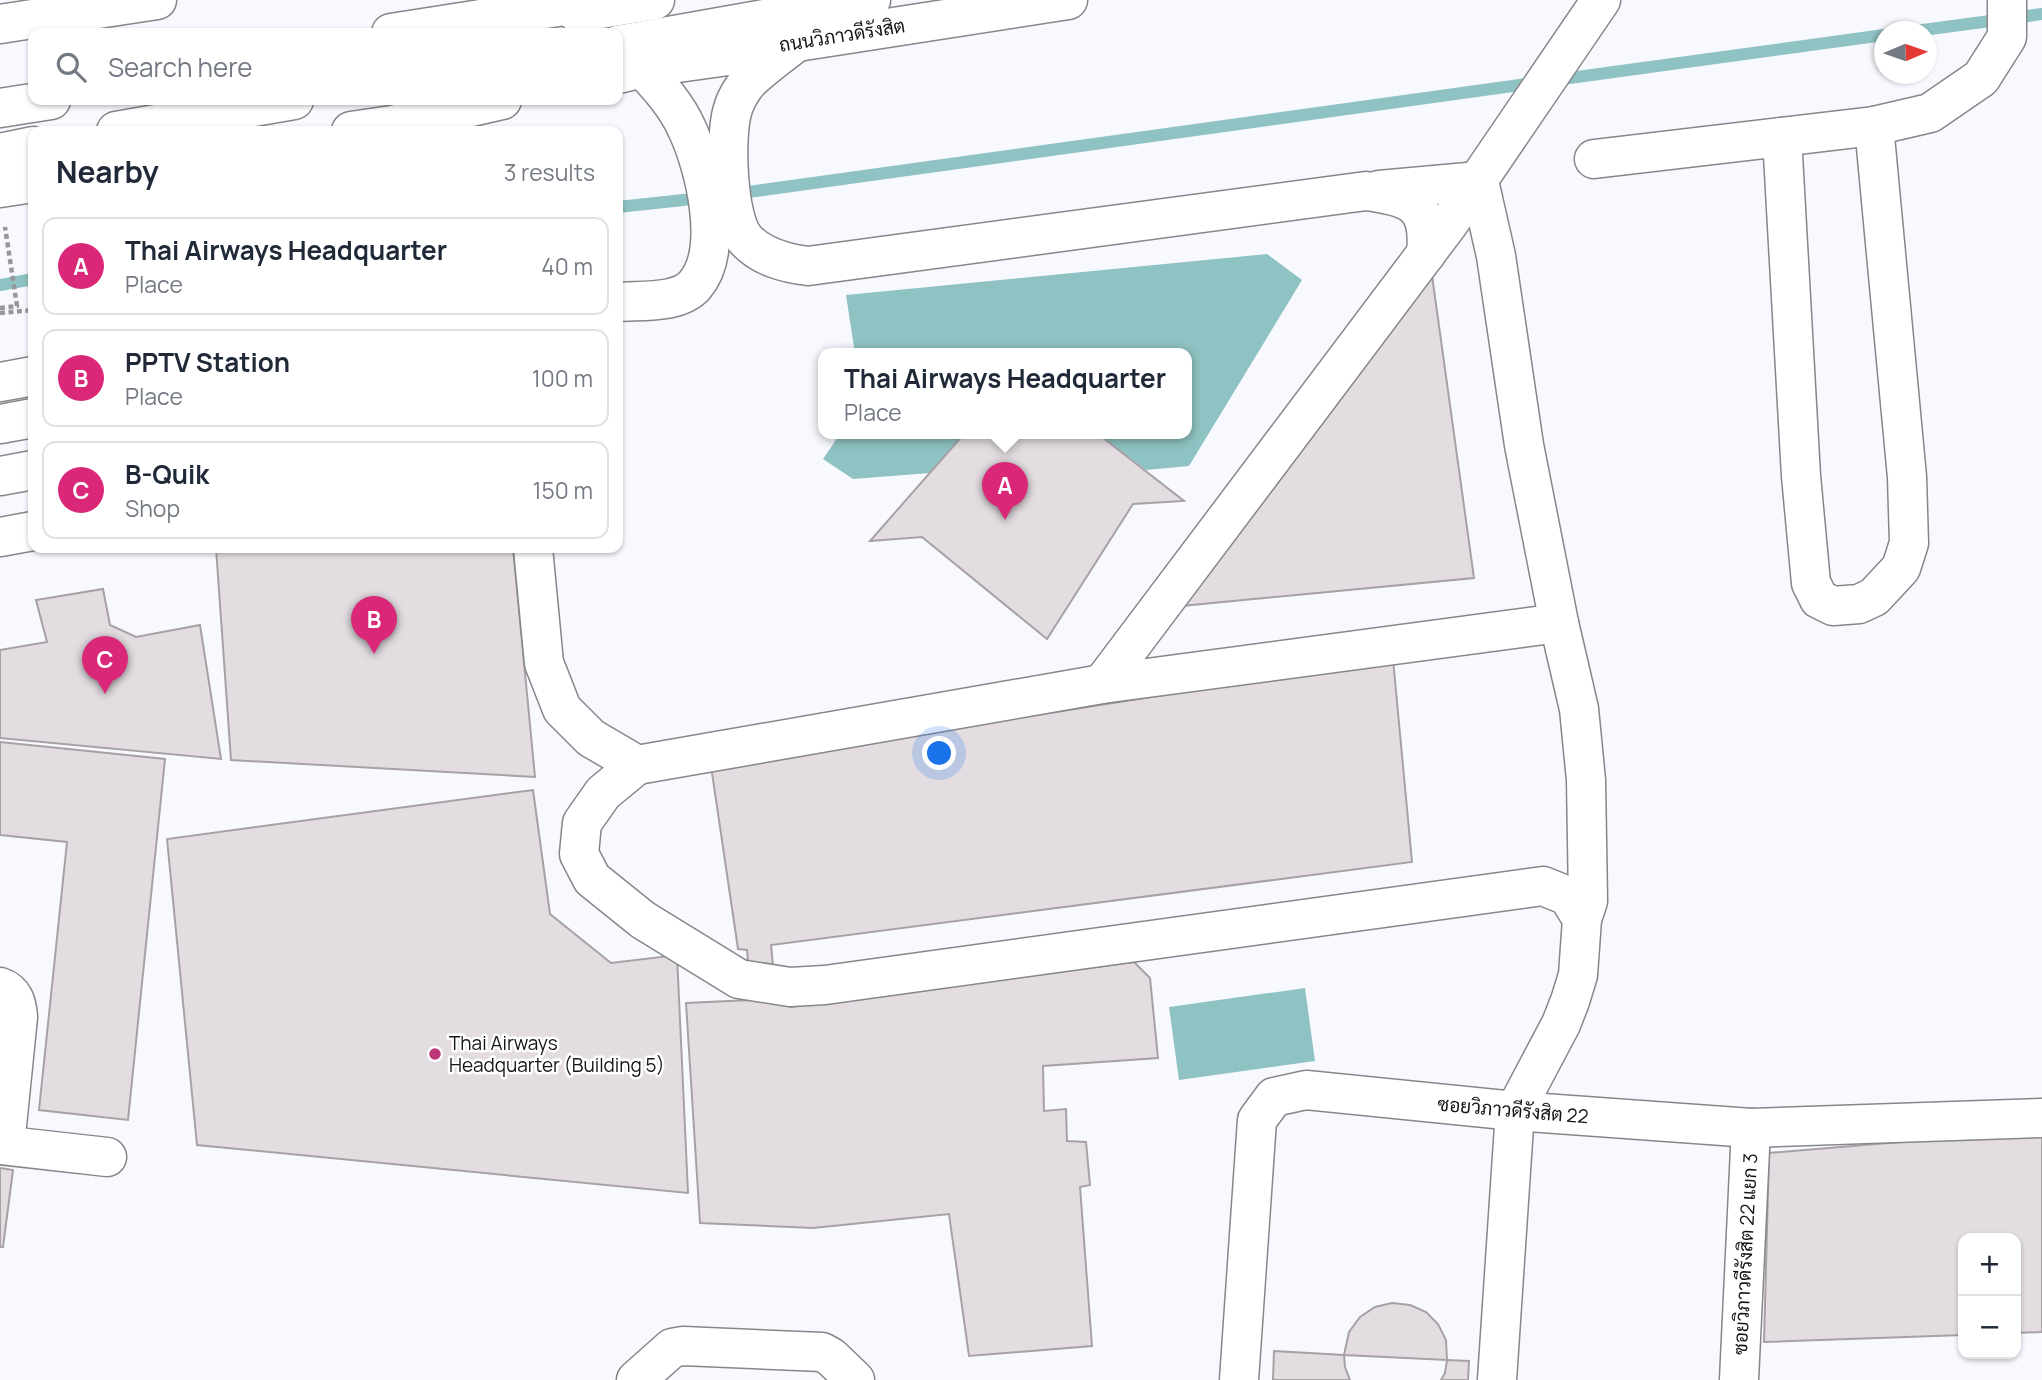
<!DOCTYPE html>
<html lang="en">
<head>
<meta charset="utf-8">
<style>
	:root { --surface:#fff; --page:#f2f2f3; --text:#1f2937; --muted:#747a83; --line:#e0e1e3; --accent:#db2777 }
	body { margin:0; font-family:Manrope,Sarabun,sans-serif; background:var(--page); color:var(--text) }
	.controls { position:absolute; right:21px; bottom:21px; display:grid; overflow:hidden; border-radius:14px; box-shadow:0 2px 5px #0004 }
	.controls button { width:63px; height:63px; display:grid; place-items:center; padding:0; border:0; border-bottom:2px solid var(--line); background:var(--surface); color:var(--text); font:35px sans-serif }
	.compass { position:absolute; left:1874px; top:21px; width:63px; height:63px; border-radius:50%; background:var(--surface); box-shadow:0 2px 5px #0004; rotate:88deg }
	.you { position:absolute; left:940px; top:754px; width:24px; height:24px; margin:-18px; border:5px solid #fff; border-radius:50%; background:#1a73e8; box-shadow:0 0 0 10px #1a73e833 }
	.badge { display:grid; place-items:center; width:46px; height:46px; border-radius:50%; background:var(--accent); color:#fff; font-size:23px; font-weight:700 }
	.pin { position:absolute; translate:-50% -58px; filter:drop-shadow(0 2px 4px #0008) }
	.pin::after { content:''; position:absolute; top:37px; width:24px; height:21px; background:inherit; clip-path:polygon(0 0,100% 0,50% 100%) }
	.popup { position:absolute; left:818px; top:348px; width:374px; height:91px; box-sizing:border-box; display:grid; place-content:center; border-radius:14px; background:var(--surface); filter:drop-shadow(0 2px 5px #0005); font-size:23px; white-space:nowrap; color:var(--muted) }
	.popup b { font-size:26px; color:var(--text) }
	.popup::after { content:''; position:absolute; left:50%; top:100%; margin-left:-14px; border:14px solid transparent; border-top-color:var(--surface) }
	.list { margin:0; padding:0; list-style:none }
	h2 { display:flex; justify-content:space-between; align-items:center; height:91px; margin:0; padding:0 28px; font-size:30px }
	h2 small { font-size:23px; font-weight:400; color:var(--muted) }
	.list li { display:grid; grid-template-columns:46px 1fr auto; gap:21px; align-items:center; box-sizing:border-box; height:98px; margin:0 14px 14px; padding:0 14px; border:2px solid var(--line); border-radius:14px }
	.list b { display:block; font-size:26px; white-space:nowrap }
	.list p { margin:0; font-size:23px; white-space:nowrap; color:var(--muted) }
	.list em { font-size:23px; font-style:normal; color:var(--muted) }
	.icon { flex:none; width:38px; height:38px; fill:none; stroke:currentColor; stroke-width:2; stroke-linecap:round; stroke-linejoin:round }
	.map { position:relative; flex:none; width:2042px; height:1380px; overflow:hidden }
	.search { position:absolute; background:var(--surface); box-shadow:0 2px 5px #0004; left:28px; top:28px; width:595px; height:77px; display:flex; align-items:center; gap:18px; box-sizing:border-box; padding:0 24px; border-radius:14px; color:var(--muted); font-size:26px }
	.panel { position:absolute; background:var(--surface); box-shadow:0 2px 5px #0004; left:28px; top:126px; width:595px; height:427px; border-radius:14px }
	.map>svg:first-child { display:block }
</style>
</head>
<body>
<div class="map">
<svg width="2042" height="1380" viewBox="0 0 2042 1380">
	<rect width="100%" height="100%" fill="#f8f9ff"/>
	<g fill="#8fc2c2">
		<polygon points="1267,254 1302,280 1189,466 1146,470 1098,434 1187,434 1187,354 855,354 846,295"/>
		<polygon points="840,434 964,434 930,473 853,479 823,459"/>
		<polygon points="1305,988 1315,1061 1179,1080 1169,1007"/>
	</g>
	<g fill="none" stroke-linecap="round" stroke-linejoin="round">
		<g stroke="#8fc2c2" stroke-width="12">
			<polyline points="1908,32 2042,14"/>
			<polyline points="1555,80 1884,35"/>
			<polyline points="734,194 1534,83"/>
			<polyline points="618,207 702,198"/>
			<polyline points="0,285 33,279"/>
		</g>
	</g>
	<g fill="#e3dde1" stroke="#a7a1a5" stroke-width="2">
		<polygon points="1430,261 1474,578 1171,607"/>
		<polygon points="964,434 1098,434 1184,501 1133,504 1047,639 922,537 870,541"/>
		<polygon points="216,548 513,548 535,777 231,760"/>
		<polygon points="103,589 110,625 136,637 200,625 221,759 0,738 0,650 47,642 36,600"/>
		<polygon points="1393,659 1412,862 771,945 776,997 789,995 790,1007 1134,962 1150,978 1158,1058 1043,1066 1044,1111 1066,1109 1067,1141 1086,1142 1090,1185 1080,1187 1092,1346 969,1356 949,1214 813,1228 700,1223 686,1003 751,1000 747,950 738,949 711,766"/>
		<polygon points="0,742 165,759 128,1120 39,1110 67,842 0,835"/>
		<polygon points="533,790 550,914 611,963 677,955 688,1193 197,1145 167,839"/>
		<polygon points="2042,1130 2042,1332 2016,1333 2016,1238 1963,1238 1963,1335 1764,1342 1769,1153"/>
		<polygon points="0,1168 13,1170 3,1247 0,1247"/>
		<polygon points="1392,1303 1410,1305 1426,1312 1438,1324 1446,1340 1447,1360 1344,1355 1349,1332 1360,1317 1375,1307"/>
		<polygon points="1274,1351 1344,1355 1345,1367 1350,1380 1273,1380"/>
		<polygon points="1447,1360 1469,1361 1468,1380 1441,1380 1445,1373"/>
	</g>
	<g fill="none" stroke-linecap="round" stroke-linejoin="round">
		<defs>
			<g id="minor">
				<path d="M797,42C784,52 751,76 744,87C739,94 734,104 732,112C725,138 727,218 745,239C761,257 785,263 808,266L1366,191C1410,197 1431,203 1426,254"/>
				<polyline points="1782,137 1801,476 1811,583 1819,599 1833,606 1859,604 1874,597 1901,568 1909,543 1907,477 1874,126"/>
				<polyline points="1594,159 1874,126 1930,113 1981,78 2007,37 2007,0"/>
				<polyline points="1379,190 1479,181 1496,256 1524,445 1559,623 1579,709 1586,780 1588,901 1582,919"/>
				<path d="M618,302C641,300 679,304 695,285C725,250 705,167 687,129C677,106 659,86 642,68"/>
				<polyline points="0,382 33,376"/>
				<polyline points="0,424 33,418"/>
				<polyline points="0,476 33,470"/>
				<polyline points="0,537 33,531"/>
				<polyline points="533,548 544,663 562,709 591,738 637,765 1102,684 1559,623"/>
				<polyline points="1102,684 1449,223 1601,0"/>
				<polyline points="637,765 603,793 582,823 579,854 592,879 643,920 739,979 790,987 825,985 1543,886 1568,896 1582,919 1578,975 1570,1001 1561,1024 1515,1111 1497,1380"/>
				<path d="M0,987C14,992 17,1003 18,1017L5,1145"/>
				<polyline points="0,1145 107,1157"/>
				<polyline points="636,1380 672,1348 683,1346 822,1352 831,1357 855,1380"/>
				<polyline points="1239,1380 1257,1120 1274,1097 1306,1090 1515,1111 1751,1128 2042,1118"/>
				<polyline points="1739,1380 1751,1128"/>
			</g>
			<g id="major">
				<polyline points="618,74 642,68 728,56 797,42 1068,0"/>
				<polyline points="351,131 392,125 502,100"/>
				<polyline points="0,188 33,183"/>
			</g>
			<g id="highway">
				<polyline points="577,13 655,0"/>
				<polyline points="0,24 157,0"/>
				<polyline points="391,33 603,0"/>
				<polyline points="618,45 871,0"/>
				<polyline points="0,108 51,100"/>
				<polyline points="116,131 294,100"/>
				<polyline points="0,153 33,146"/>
			</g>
		</defs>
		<use href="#minor" stroke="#86868b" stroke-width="41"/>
		<use href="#major" stroke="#86868b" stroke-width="41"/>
		<use href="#highway" stroke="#86868b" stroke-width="41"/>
		<g stroke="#96979b" stroke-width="4.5" stroke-dasharray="5 3.5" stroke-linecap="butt">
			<polyline points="0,308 17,306 5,227"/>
			<polyline points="0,313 33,310"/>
		</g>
		<use href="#minor" stroke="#fff" stroke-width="38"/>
		<use href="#major" stroke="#fff" stroke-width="38"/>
		<use href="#highway" stroke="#fff" stroke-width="38"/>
	</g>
	<circle fill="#bc3678" stroke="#fff" stroke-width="2.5" cx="435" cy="1054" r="7"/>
	<g text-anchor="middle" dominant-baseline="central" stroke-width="5" stroke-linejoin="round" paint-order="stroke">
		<g font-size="19" fill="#151517" stroke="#fff">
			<text transform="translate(842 35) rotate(-9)">ถนนวิภาวดีรังสิต</text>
			<text transform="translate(1513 1110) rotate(5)">ซอยวิภาวดีรังสิต 22</text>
			<text transform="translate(1745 1254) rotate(-87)">ซอยวิภาวดีรังสิต 22 แยก 3</text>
		</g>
		<g font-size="19" fill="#151517" stroke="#fff" text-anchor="start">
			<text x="449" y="1043">Thai Airways<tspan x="449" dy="22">Headquarter (Building 5)</tspan></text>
		</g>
	</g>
</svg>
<div class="controls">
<button>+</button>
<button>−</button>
</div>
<svg class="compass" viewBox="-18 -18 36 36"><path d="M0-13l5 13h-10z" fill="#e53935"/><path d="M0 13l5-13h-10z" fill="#747a83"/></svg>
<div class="you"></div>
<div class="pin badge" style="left:1005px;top:520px">A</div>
<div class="popup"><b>Thai Airways Headquarter</b>Place</div>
<div class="pin badge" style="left:374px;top:654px">B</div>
<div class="pin badge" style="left:105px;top:694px">C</div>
<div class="search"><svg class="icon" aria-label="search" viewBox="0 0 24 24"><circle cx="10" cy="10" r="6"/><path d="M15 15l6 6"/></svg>Search here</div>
<section class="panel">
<h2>Nearby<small>3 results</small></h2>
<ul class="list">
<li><span class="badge">A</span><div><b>Thai Airways Headquarter</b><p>Place</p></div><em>40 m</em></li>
<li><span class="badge">B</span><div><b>PPTV Station</b><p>Place</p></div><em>100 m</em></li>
<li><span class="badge">C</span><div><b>B-Quik</b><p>Shop</p></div><em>150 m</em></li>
</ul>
</section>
</div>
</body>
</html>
